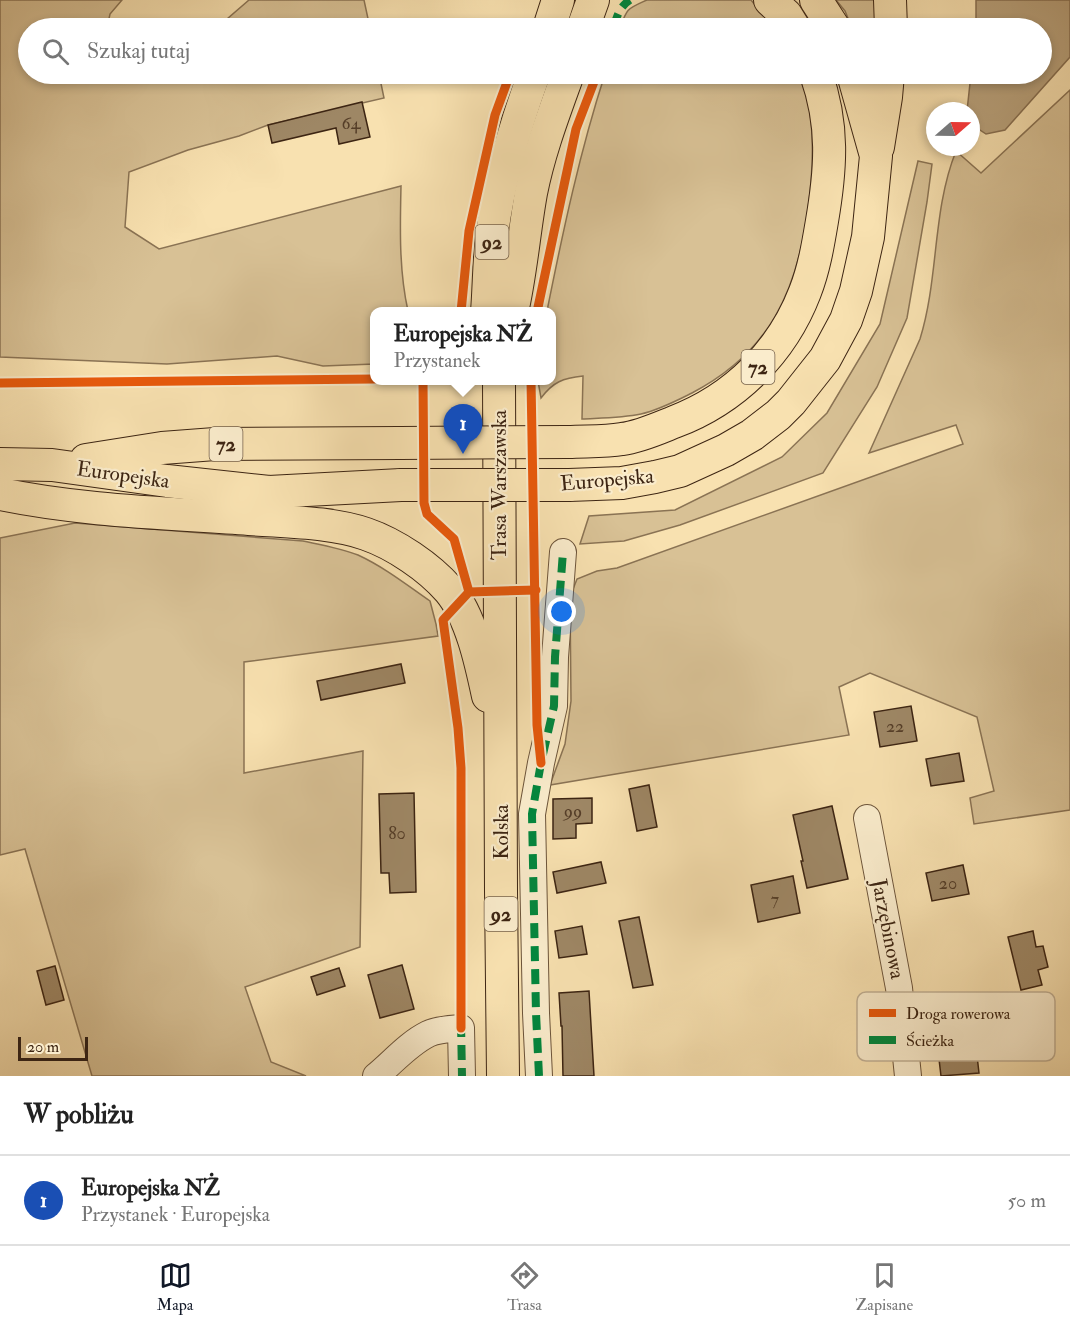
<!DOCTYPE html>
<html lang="pl">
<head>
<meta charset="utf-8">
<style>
	:root { --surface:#fff; --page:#f2f2f2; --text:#222; --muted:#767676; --line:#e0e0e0; --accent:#111827 }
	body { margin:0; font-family:"IM FELL Double Pica",serif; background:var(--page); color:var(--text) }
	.compass { position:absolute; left:926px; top:102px; width:54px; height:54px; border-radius:50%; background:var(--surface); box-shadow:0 3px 9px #0003; rotate:70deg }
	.scale { position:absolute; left:18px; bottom:15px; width:70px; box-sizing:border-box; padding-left:6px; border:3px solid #3d2513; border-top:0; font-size:16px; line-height:21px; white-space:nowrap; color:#3d2513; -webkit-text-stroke:4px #faeccc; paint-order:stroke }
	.you { position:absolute; left:562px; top:612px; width:21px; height:21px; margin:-15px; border:4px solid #fff; border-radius:50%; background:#1a73e8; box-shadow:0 0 0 9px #1a73e833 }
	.badge { display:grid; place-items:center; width:39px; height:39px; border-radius:50%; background:var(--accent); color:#fff; font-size:20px; font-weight:700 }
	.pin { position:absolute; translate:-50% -50px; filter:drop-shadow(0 2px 3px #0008) }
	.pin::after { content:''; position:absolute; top:32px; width:21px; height:18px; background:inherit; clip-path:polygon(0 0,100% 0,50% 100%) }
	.popup { position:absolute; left:370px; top:307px; width:186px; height:78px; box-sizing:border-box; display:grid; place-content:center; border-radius:12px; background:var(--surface); filter:drop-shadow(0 2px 4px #0005); font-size:20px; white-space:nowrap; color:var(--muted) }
	.popup b { font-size:22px; color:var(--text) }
	.popup::after { content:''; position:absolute; left:50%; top:100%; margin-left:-12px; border:12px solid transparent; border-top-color:var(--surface) }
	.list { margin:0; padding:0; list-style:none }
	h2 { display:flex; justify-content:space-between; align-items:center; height:78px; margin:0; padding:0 24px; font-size:26px }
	h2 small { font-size:20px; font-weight:400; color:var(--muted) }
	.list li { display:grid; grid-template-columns:39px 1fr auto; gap:18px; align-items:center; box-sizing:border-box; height:90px; padding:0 24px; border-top:2px solid var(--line) }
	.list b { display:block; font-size:22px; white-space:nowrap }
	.list p { margin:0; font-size:20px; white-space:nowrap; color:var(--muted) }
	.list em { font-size:20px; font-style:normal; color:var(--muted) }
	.icon { flex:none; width:33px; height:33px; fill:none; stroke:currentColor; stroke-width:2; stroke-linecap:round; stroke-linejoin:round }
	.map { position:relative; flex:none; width:1070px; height:1076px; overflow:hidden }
	.search { position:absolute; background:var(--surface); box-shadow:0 3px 9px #0003; left:18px; right:18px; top:18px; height:66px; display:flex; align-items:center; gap:15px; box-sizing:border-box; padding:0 21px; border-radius:33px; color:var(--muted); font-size:22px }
	.sheet { height:168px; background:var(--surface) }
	nav { display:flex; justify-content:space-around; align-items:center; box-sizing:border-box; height:84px; border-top:2px solid var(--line); background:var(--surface); font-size:16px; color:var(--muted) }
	nav a { display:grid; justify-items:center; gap:3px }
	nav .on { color:var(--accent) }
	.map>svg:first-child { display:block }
</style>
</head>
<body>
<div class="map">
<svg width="1070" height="1076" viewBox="0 0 1070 1076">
	<rect width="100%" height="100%" fill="#f8e1b0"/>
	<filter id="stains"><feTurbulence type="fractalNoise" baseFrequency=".00333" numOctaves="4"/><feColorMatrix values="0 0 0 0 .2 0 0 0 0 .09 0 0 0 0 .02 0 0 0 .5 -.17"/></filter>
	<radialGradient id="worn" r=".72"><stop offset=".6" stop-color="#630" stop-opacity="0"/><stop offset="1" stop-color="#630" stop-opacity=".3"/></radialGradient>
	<g fill="#d8c195" stroke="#8a7354" stroke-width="1.5">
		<path d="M0,0H122L110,14L107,28H28V74H379L384,98L268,125L239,136L188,150L129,172L125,227L159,249L401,186C400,228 399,271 408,311L374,312V364L323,366L277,356L167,364L0,357Z"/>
		<polygon points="249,0 364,0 370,28 208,28 220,25"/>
		<path d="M647,0H751L774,28H620C627,8 627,9 647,0Z"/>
		<polygon points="836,0 881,0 882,28 852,28 845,11"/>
		<path d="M605,74H799C802,82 807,91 808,99C815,136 813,172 808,209C797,292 769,353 692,393C676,401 659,410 641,414C622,418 601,418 582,419L583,376C563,378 553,382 541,398L538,381L552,380V312L547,311C563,231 580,151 605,74Z"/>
		<path d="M1070,90V810L974,824L970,798L994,791L977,717L870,673L839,687L849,735L550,785L565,744L571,701L570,597L577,579L597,571L617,568L963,444L956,425L869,453L920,339C939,278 932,211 956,151L981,173Z"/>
		<polygon points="918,161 932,164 927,202 907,318 877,387 823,473 680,525 624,541 580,544 589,516 675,510 782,457 827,413 880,324"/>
		<path d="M75,523L303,541C322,545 340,548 358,555C384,567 407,585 430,601L436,624L438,636L244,662V773L363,751L360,947L245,987L271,1062L306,1076H92L25,849L0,855V538Z"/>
	</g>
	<polygon fill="#b8a17b" stroke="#876f51" stroke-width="1.5" points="976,0 1070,0 1070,57 1005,130 986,134 971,124 971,111 967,111 971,74 1042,74 1042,28 976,28"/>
	<g fill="#9e8765" stroke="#3d2513" stroke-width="1.5">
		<polygon points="362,102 370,137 339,144 336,128 272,143 268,125"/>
		<polygon points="401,664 405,683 321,700 317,681"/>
		<polygon points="911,706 917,741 880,747 874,712"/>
		<polygon points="959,753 964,781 931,786 926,759"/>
		<polygon points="649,785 657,827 637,831 629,789"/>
		<polygon points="414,793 416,892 390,893 389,873 381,873 379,794"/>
		<polygon points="592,798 592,823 576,824 576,838 553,839 553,799"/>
		<polygon points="832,806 848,879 807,888 801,861 803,861 793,815"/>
		<polygon points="601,862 606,883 557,893 553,872"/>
		<polygon points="963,865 969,894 932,901 926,873"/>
		<polygon points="793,876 800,913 758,922 751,885"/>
		<polygon points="639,917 653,985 633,988 619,921"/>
		<polygon points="582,926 587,954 559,958 555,931"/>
		<polygon points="1033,931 1036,947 1043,946 1048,967 1038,970 1042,985 1021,990 1008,937"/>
		<polygon points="402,965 414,1009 380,1018 368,975"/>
		<polygon points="55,966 64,1000 46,1005 37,971"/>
		<polygon points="339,968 345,986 317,995 311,977"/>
		<polygon points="589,991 594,1076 563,1076 562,1026 561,1026 559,993"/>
		<polygon points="975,1038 979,1073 941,1076 937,1042"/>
	</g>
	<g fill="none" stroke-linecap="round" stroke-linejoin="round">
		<defs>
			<g id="minor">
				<polyline points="867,818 899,988 908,1076"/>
				<path d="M376,1076C393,1062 408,1044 428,1034C438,1029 450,1029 461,1028L462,1076"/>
				<polyline points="539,1076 536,1013 532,814 541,763 554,706 555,657 563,552"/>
			</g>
			<g id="major">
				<polyline points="770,0 786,15 794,28"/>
				<polyline points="816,0 834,28"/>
				<polyline points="890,0 891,28"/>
				<polyline points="549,28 558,0"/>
				<polyline points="583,28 593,0"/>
				<polyline points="878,147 886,97 888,74"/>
				<path d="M487,312C489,286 489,259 492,234C499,178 515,126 534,74"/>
				<path d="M512,312C521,273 524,232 531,193C539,152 554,113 568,74"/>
				<polyline points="499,380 501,891 503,1076"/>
				<path d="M568,442C586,441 605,442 622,439C639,437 659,428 674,422C735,399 782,352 805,292C814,269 818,245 822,221C831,168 834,125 816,74"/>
				<polyline points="86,460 162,448 215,444 400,443"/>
				<polyline points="0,464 52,465 167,481 269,492 401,485"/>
				<polyline points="569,485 622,483 655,477 680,471 726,450 752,435 778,415 791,402 825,359 846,320 856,291 868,237 876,156 853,74"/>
				<path d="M0,494C82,511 166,513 249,519C287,522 331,522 366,534C395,544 429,567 449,590C471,616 481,663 488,696"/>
			</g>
		</defs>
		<use href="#minor" stroke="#6c543a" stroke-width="28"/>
		<use href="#major" stroke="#3d2513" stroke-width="34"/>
		<use href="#minor" stroke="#faeccc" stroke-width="26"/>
		<use href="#major" stroke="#f8e1b0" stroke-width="32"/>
		<defs>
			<g id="major-bridge">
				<polyline points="400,443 568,442"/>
				<polyline points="401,485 569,485"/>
			</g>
		</defs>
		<use href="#major-bridge" stroke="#3d2513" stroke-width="34" stroke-linecap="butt"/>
		<use href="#major-bridge" stroke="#f8e1b0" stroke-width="32"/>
		<g stroke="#00873e" stroke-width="8" stroke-dasharray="15 8" stroke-linecap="butt">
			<polyline points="526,28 527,26 533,28"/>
			<path d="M613,28C617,17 619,7 630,0"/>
			<polyline points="461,1022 462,1076"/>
			<polyline points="539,1076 536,1013 532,814 541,763 554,706 555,657 563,552"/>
		</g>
		<defs>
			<g id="cycleway">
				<polyline points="461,312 469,231 495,115 510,74"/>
				<polyline points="537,312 576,129 597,74"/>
				<polyline points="423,380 424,503 427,514 454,539 469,592"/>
				<polyline points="531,380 537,725 541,763"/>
				<polyline points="0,383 374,379"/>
				<polyline points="461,1028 461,768 458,728 443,620 469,592 536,590"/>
			</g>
		</defs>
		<use href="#cycleway" stroke="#faeccc" stroke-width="13"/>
		<use href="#cycleway" stroke="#e8590c" stroke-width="9"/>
	</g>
	<g text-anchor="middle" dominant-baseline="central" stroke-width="4.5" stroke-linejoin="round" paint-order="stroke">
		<g font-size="18" fill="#553e28">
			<text x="351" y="123">64</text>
			<text x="895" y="726">22</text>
			<text x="573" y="811">99</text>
			<text x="397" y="833">80</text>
			<text x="948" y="883">20</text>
			<text x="775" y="899">7</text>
		</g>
		<g fill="#faeccc" stroke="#76614a" stroke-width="1.5">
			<rect x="475.5" y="225" width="33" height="34" rx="4.5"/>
			<rect x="741.5" y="350" width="33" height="34" rx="4.5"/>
			<rect x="209.5" y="427" width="33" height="34" rx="4.5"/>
			<rect x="484.5" y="897" width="33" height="34" rx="4.5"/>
		</g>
		<g font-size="20" font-weight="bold" fill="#3d2513">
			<text x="492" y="242">92</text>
			<text x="758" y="367">72</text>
			<text x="226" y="444">72</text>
			<text x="501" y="914">92</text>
		</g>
		<g font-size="21" fill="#3d2513" stroke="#faeccc">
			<text transform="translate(123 475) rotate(8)">Europejska</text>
			<text transform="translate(607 480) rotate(-5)">Europejska</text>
			<text transform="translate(499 485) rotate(-90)">Trasa Warszawska</text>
			<text transform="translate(501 832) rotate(-90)">Kolska</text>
			<text transform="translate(888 929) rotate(79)">Jarzębinowa</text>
		</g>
	</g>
	<rect x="857" y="992" width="198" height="69" rx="9" fill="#faeccc" stroke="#c1b094" stroke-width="1.5"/>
	<rect x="869" y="1009" width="27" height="8" fill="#e8590c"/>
	<rect x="869" y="1036" width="27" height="8" fill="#00873e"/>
	<g font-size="16" fill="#3d2513">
		<text x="906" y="1019">Droga rowerowa</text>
		<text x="906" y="1046">Ścieżka</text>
	</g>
	<rect width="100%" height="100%" filter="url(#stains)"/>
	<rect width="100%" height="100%" fill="url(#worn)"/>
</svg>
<svg class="compass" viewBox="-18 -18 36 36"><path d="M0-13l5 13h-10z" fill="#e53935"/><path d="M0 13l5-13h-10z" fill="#767676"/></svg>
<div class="scale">20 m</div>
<div class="you"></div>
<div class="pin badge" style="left:463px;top:454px;background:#1a4fb4">1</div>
<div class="popup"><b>Europejska NŻ</b>Przystanek</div>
<div class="search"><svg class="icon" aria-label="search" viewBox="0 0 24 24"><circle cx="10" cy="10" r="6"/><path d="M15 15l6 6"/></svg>Szukaj tutaj</div>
</div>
<section class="sheet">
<h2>W pobliżu<small></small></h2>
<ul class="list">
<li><span class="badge" style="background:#1a4fb4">1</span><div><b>Europejska NŻ</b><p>Przystanek · Europejska</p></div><em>50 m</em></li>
</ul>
</section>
<nav>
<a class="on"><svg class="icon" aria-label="map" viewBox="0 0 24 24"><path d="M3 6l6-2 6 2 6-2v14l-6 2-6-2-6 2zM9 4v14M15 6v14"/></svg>Mapa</a>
<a><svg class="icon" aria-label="directions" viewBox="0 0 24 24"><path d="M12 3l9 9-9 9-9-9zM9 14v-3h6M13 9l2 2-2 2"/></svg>Trasa</a>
<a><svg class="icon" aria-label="saved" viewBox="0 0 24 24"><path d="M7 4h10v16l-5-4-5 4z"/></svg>Zapisane</a>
</nav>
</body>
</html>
